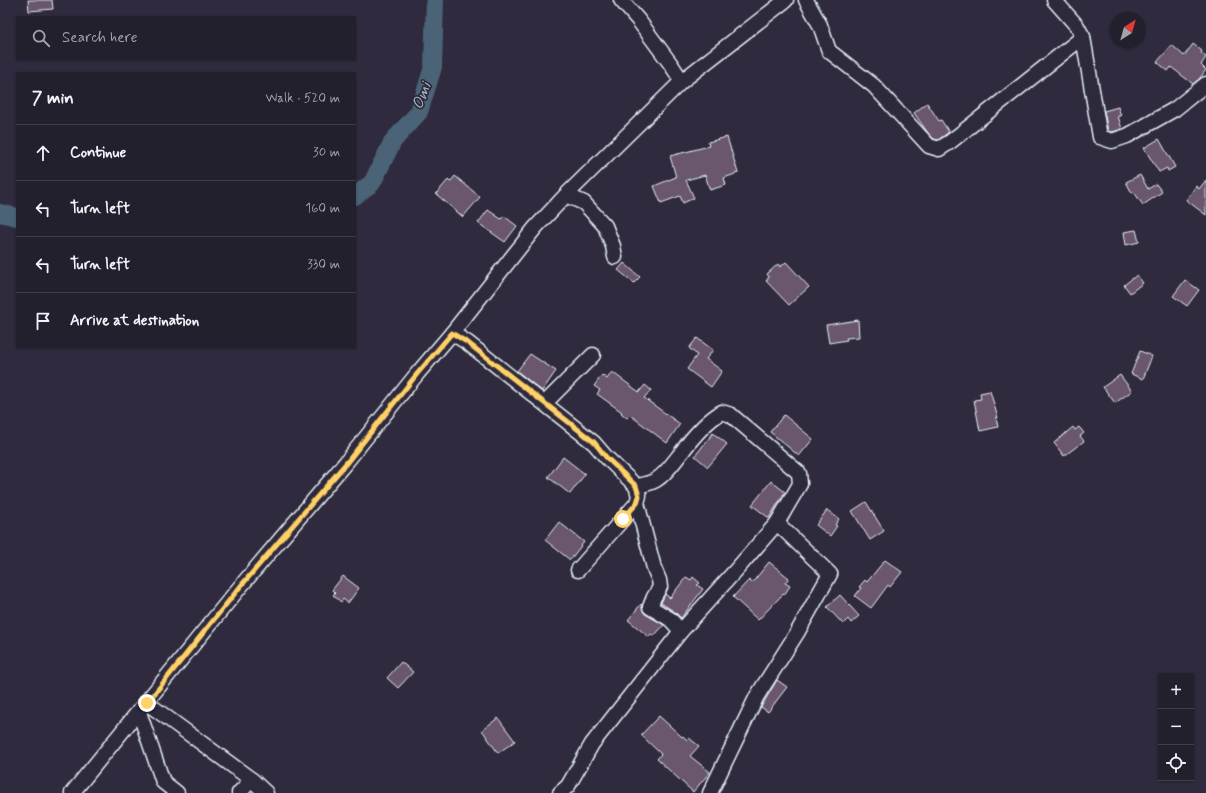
<!DOCTYPE html>
<html lang="en">
<head>
<meta charset="utf-8">
<style>
	:root { --surface:#23202e; --page:#2f2d3a; --text:#f1f3f6; --muted:#a3a3aa; --line:#403e4a }
	body { margin:0; font-family:Mynerve,sans-serif; background:var(--page); color:var(--text) }
	.controls { position:absolute; right:12px; bottom:12px; display:grid; overflow:hidden; border-radius:0px; box-shadow:0 1px 3px #0004 }
	.controls button { width:36px; height:36px; display:grid; place-items:center; padding:0; border:0; border-bottom:1px solid var(--line); background:var(--surface); color:var(--text); font:20px sans-serif }
	.compass { position:absolute; left:1110px; top:12px; width:36px; height:36px; border-radius:50%; background:var(--surface); box-shadow:0 1px 3px #0004; rotate:37deg }
	.stop { position:absolute; width:12px; height:12px; margin:-9px; border:3px solid #ffd166; border-radius:50%; background:#fff }
	.stop.end { background:#ffd166; border-color:#fff; box-shadow:0 1px 4px #0008 }
	.list { margin:0; padding:0; list-style:none }
	h2 { display:flex; justify-content:space-between; align-items:center; height:52px; margin:0; padding:0 16px; font-size:17px }
	h2 small { font-size:13px; font-weight:400; color:var(--muted) }
	.list li { display:grid; grid-template-columns:26px 1fr auto; gap:12px; align-items:center; box-sizing:border-box; height:56px; padding:0 16px; border-top:1px solid var(--line) }
	.list b { display:block; font-size:15px; white-space:nowrap }
	.list em { font-size:13px; font-style:normal; color:var(--muted) }
	.icon { flex:none; width:22px; height:22px; fill:none; stroke:currentColor; stroke-width:2; stroke-linecap:round; stroke-linejoin:round }
	.map { position:relative; flex:none; width:1206px; height:793px; overflow:hidden }
	.search { position:absolute; background:var(--surface); box-shadow:0 1px 3px #0004; left:16px; top:16px; width:340px; height:44px; display:flex; align-items:center; gap:10px; box-sizing:border-box; padding:0 14px; border-radius:0px; color:var(--muted); font-size:15px }
	.panel { position:absolute; background:var(--surface); box-shadow:0 1px 3px #0004; left:16px; top:72px; width:340px; height:276px; border-radius:0px }
	.map>svg:first-child { display:block }
</style>
</head>
<body>
<div class="map">
<svg width="1206" height="793" viewBox="0 0 1206 793">
	<rect width="100%" height="100%" fill="#2f2a3d"/>
	<filter id="ink" filterUnits="userSpaceOnUse"><feTurbulence type="fractalNoise" baseFrequency=".025" numOctaves="2"/><feDisplacementMap in="SourceGraphic" scale="8" xChannelSelector="R" yChannelSelector="G"/><feConvolveMatrix kernelMatrix="1 2 1 2 8 2 1 2 1" color-interpolation-filters="sRGB"/></filter>
	<g filter="url(#ink)">
		<g fill="none" stroke-linecap="round" stroke-linejoin="round">
			<g stroke="#4c6377" stroke-width="18">
				<polyline points="355,196 372,183 393,141 419,112 433,67 435,0"/>
				<polyline points="0,213 17,217"/>
			</g>
		</g>
		<g fill="#6b566d" stroke="#e8f1f8">
			<polygon points="28,0 52,0 53,9 29,11"/>
			<polygon points="1193,44 1202,51 1201,53 1206,57 1201,65 1206,70 1199,79 1193,84 1171,67 1168,71 1157,62 1172,45 1184,56"/>
			<polygon points="927,103 939,121 941,120 949,132 938,140 934,139 928,133 914,113"/>
			<polygon points="1118,107 1121,116 1118,116 1122,129 1112,132 1108,131 1104,111"/>
			<polygon points="727,137 738,173 724,178 726,185 710,190 705,175 686,180 694,198 683,203 680,196 661,203 654,186 676,177 670,156 709,146 708,142"/>
			<polygon points="1159,139 1175,167 1168,171 1167,168 1159,172 1144,148"/>
			<polygon points="1140,175 1148,189 1156,184 1162,192 1143,205 1134,192 1132,193 1126,182"/>
			<polygon points="455,176 480,197 463,217 436,194 448,180 450,182"/>
			<polygon points="1206,180 1206,215 1186,200 1196,186 1199,189"/>
			<polygon points="488,210 501,219 504,216 517,226 505,242 478,223"/>
			<polygon points="1136,230 1139,242 1126,245 1124,232"/>
			<polygon points="786,262 809,287 789,305 766,281 769,277 767,274 778,264 780,267"/>
			<polygon points="624,263 640,277 634,283 618,270"/>
			<polygon points="1137,275 1143,283 1130,293 1124,285"/>
			<polygon points="1185,280 1199,290 1187,306 1173,296"/>
			<polygon points="858,320 859,337 846,338 847,340 829,343 826,325"/>
			<polygon points="697,338 713,350 706,359 722,371 711,387 687,369 697,355 689,348"/>
			<polygon points="1140,351 1152,356 1143,379 1131,374"/>
			<polygon points="530,354 556,371 542,391 517,371"/>
			<polygon points="612,372 639,392 645,385 651,390 644,398 680,424 667,443 630,415 627,418 621,413 622,412 597,394 600,390 594,386 602,375 607,379"/>
			<polygon points="1120,375 1132,391 1115,403 1103,387"/>
			<polygon points="990,391 998,418 996,418 998,427 980,431 974,400 981,399 980,393"/>
			<polygon points="784,415 813,439 799,456 770,432"/>
			<polygon points="1073,427 1075,430 1079,427 1084,433 1080,436 1084,441 1064,456 1054,443"/>
			<polygon points="713,433 727,444 708,467 695,456"/>
			<polygon points="563,457 585,474 570,494 548,477"/>
			<polygon points="771,481 785,492 769,518 752,505"/>
			<polygon points="866,502 884,531 870,540 852,511"/>
			<polygon points="827,510 839,519 835,525 837,526 830,536 816,525"/>
			<polygon points="559,522 584,542 570,560 545,540"/>
			<polygon points="885,560 902,572 890,587 888,585 871,608 855,596 861,588 859,587 865,580 867,582"/>
			<polygon points="769,562 789,578 785,583 790,586 784,595 783,594 758,620 733,597 749,580 752,583"/>
			<polygon points="343,576 359,588 348,603 343,599 341,602 333,595 335,593 332,590"/>
			<polygon points="686,577 691,580 693,577 700,583 697,585 703,589 681,618 675,612 661,603 665,594 670,598"/>
			<polygon points="840,595 859,616 851,623 848,619 843,624 827,607"/>
			<polygon points="641,604 643,611 645,614 664,625 654,636 651,634 649,637 628,620"/>
			<polygon points="401,662 413,672 398,688 387,678"/>
			<polygon points="777,680 787,687 768,712 761,707"/>
			<polygon points="659,716 682,737 683,736 687,740 689,738 699,746 690,756 710,772 693,792 657,759 661,754 641,735"/>
			<polygon points="498,718 515,741 498,753 482,730"/>
		</g>
		<g fill="none" stroke-linecap="round" stroke-linejoin="round">
			<defs>
				<g id="minor">
					<polyline points="621,0 639,21 670,63 682,81"/>
					<polyline points="806,0 820,25 829,51 874,86 929,146 939,149 950,142 1083,37"/>
					<polyline points="1054,0 1077,26 1083,37 1100,137 1112,141 1127,136 1175,109 1206,84"/>
					<polyline points="566,195 584,203 605,226 613,246 615,257"/>
					<polyline points="452,333 468,343 594,443 606,457 636,486 639,496 637,503 578,570"/>
					<polyline points="545,403 593,355"/>
					<polyline points="637,503 654,568 659,580 660,587 654,597 650,607 670,619 681,631"/>
					<polyline points="147,703 252,780 266,793"/>
					<polyline points="139,712 163,782 177,793"/>
					<polyline points="72,793 240,587 347,461 417,374 452,333 535,228 566,195 682,81 786,0"/>
					<polyline points="239,793 252,780"/>
					<path d="M560,793L568,786L592,744L681,631L737,569L777,523L800,484L799,473L731,415L722,412C706,421 692,438 681,453C674,462 666,474 656,480C649,484 643,485 636,486"/>
					<polyline points="710,793 757,696 797,633 830,574 777,523"/>
				</g>
			</defs>
			<use href="#minor" stroke="#e8f1f8" stroke-width="17"/>
			<use href="#minor" stroke="#2f2a3d" stroke-width="14"/>
		</g>
	</g>
	<g fill="none" stroke-linecap="round" stroke-linejoin="round" filter="url(#ink)">
		<polyline stroke="#ffd166" stroke-width="5" points="147,703 240,587 348,461 417,374 452,333 468,343 594,442 606,457 636,486 639,496 637,503 623,519"/>
	</g>
	<g text-anchor="middle" dominant-baseline="central" stroke-width="3.5" stroke-linejoin="round" paint-order="stroke">
		<g font-size="16" font-style="italic" fill="#aab8c4" stroke="#2f2a3d">
			<text transform="translate(422 96) rotate(-69)">Omi</text>
		</g>
	</g>
</svg>
<div class="controls">
<button>+</button>
<button>−</button>
<button><svg class="icon" aria-label="locate" viewBox="0 0 24 24"><circle cx="12" cy="12" r="6"/><path d="M12 2v4M12 18v4M2 12h4M18 12h4"/></svg></button>
</div>
<svg class="compass" viewBox="-18 -18 36 36"><path d="M0-13l5 13h-10z" fill="#e53935"/><path d="M0 13l5-13h-10z" fill="#a3a3aa"/></svg>
<div class="stop" style="left:623px;top:519px"></div>
<div class="stop end" style="left:147px;top:703px"></div>
<div class="search"><svg class="icon" aria-label="search" viewBox="0 0 24 24"><circle cx="10" cy="10" r="6"/><path d="M15 15l6 6"/></svg>Search here</div>
<section class="panel">
<h2>7 min<small>Walk · 520 m</small></h2>
<ul class="list">
<li><svg class="icon" aria-label="ahead" viewBox="0 0 24 24"><path d="M12 20V5M6 11l6-6 6 6"/></svg><div><b>Continue</b></div><em>30 m</em></li>
<li><svg class="icon" aria-label="left" viewBox="0 0 24 24"><path d="M17 20v-9H6M10 6l-5 5 5 5"/></svg><div><b>Turn left</b></div><em>160 m</em></li>
<li><svg class="icon" aria-label="left" viewBox="0 0 24 24"><path d="M17 20v-9H6M10 6l-5 5 5 5"/></svg><div><b>Turn left</b></div><em>330 m</em></li>
<li><svg class="icon" aria-label="arrive" viewBox="0 0 24 24"><path d="M6 21V4h12l-3 4 3 4H6"/></svg><div><b>Arrive at destination</b></div></li>
</ul>
</section>
</div>
</body>
</html>
